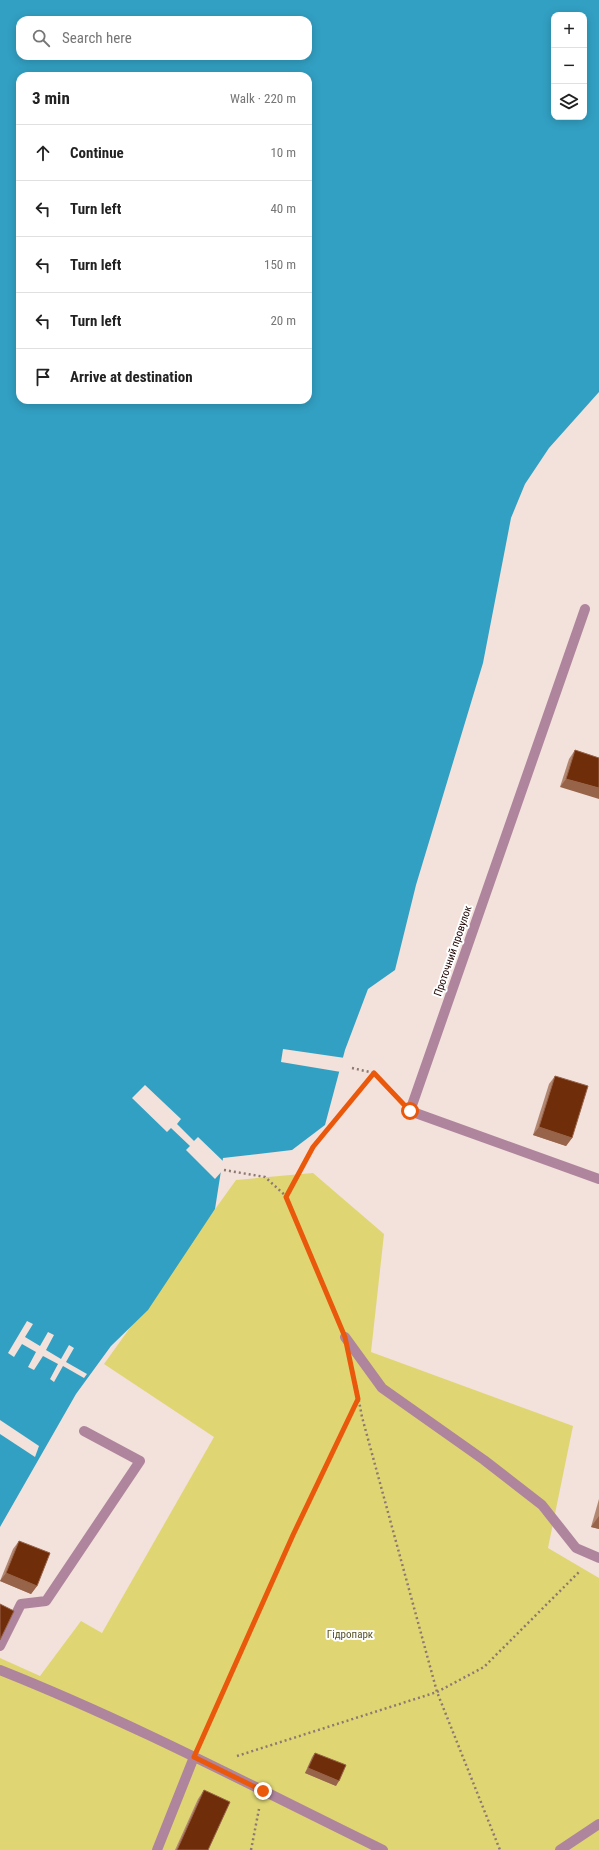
<!DOCTYPE html>
<html lang="en">
<head>
<meta charset="utf-8">
<style>
	:root { --surface:#fff; --page:#f6f6f6; --text:#222; --muted:#767676; --line:#e0e0e0 }
	body { margin:0; font-family:"Roboto Condensed",sans-serif; background:var(--page); color:var(--text) }
	.controls { position:absolute; right:12px; top:12px; display:grid; overflow:hidden; border-radius:8px; box-shadow:0 2px 10px #0003 }
	.controls button { width:36px; height:36px; display:grid; place-items:center; padding:0; border:0; border-bottom:1px solid var(--line); background:var(--surface); color:var(--text); font:20px sans-serif }
	.stop { position:absolute; width:12px; height:12px; margin:-9px; border:3px solid #ea580c; border-radius:50%; background:#fff }
	.stop.end { background:#ea580c; border-color:#fff; box-shadow:0 1px 4px #0008 }
	.list { margin:0; padding:0; list-style:none }
	h2 { display:flex; justify-content:space-between; align-items:center; height:52px; margin:0; padding:0 16px; font-size:17px }
	h2 small { font-size:13px; font-weight:400; color:var(--muted) }
	.list li { display:grid; grid-template-columns:26px 1fr auto; gap:12px; align-items:center; box-sizing:border-box; height:56px; padding:0 16px; border-top:1px solid var(--line) }
	.list b { display:block; font-size:15px; white-space:nowrap }
	.list em { font-size:13px; font-style:normal; color:var(--muted) }
	.icon { flex:none; width:22px; height:22px; fill:none; stroke:currentColor; stroke-width:2; stroke-linecap:round; stroke-linejoin:round }
	.map { position:relative; flex:none; width:599px; height:1850px; overflow:hidden }
	.search { position:absolute; background:var(--surface); box-shadow:0 2px 10px #0003; left:16px; top:16px; width:296px; height:44px; display:flex; align-items:center; gap:10px; box-sizing:border-box; padding:0 14px; border-radius:12px; color:var(--muted); font-size:15px }
	.panel { position:absolute; background:var(--surface); box-shadow:0 2px 10px #0003; left:16px; top:72px; width:296px; height:332px; border-radius:12px }
	.map>svg:first-child { display:block }
</style>
</head>
<body>
<div class="map">
<svg width="599" height="1850" viewBox="0 0 599 1850">
	<rect width="100%" height="100%" fill="#f3e1db"/>
	<polygon fill="#dfd673" points="313,1173 384,1234 371,1352 573,1426 548,1548 599,1578 599,1850 0,1850 0,1658 40,1676 81,1621 102,1633 214,1437 104,1364 236,1180"/>
	<path fill="#32a0c3" fill-rule="evenodd" d="M0,0H599V392L549,448L525,484L511,518L483,663L416,885L395,970L368,989L345,1050L325,1125L292,1150L223,1158L215,1209L148,1310L111,1346L76,1394L0,1527ZM554,15H584V117H554ZM20,20H308V56H20ZM20,76H308V400H20Z"/>
	<g fill="#f3e1db">
		<polygon points="283,1049 345,1058 341,1072 281,1062"/>
		<polygon points="145,1085 181,1119 177,1124 194,1141 198,1137 224,1162 223,1170 215,1179 186,1150 190,1146 171,1128 167,1132 132,1098"/>
		<polygon points="27,1321 33,1324 25,1337 40,1346 48,1332 54,1335 46,1350 61,1359 69,1345 74,1348 66,1362 87,1374 84,1378 63,1366 54,1382 50,1379 58,1364 43,1356 34,1370 28,1367 36,1352 22,1344 14,1357 8,1353"/>
		<polygon points="0,1420 39,1446 35,1457 0,1434"/>
	</g>
	<g fill="none" stroke-linecap="round" stroke-linejoin="round">
		<g stroke="#8d7873" stroke-width="2.5" stroke-dasharray="2 3" stroke-linecap="butt">
			<polyline points="352,1068 374,1073"/>
			<polyline points="224,1170 265,1177 287,1197 338,1321"/>
			<polyline points="287,1197 313,1147 374,1073 396,1096"/>
			<polyline points="356,1385 362,1417 437,1692 500,1850"/>
			<polyline points="202,1740 293,1535 358,1399"/>
			<polyline points="237,1756 437,1692 484,1667 580,1571"/>
			<polyline points="251,1850 259,1809"/>
		</g>
		<g stroke="#af859d" stroke-width="10">
			<polyline points="345,1337 382,1388 484,1460 542,1505 576,1548 599,1558"/>
			<polyline points="0,1646 21,1604 46,1601 140,1461 84,1431"/>
			<path d="M0,1670C131,1722 256,1788 383,1850"/>
			<polyline points="157,1850 194,1757"/>
			<polyline points="560,1850 599,1824"/>
		</g>
		<polyline stroke="#af859d" stroke-width="10" points="585,609 410,1111 599,1179"/>
	</g>
	<g fill="#b28772">
		<polygon points="575,750 599,758 560,787 569,759"/>
		<polygon points="555,1076 572,1138 566,1146 533,1135 549,1084"/>
		<polygon points="599,1499 599,1529 591,1527"/>
		<polygon points="19,1541 37,1586 31,1594 0,1581 13,1549"/>
		<polygon points="315,1753 336,1786 305,1773 312,1757"/>
		<polygon points="204,1790 208,1850 175,1850 198,1799"/>
	</g>
	<g fill="#976349">
		<polygon points="566,779 599,788 599,799 560,787"/>
		<polygon points="539,1127 572,1138 566,1146 533,1135"/>
		<polygon points="599,1516 599,1529 591,1527"/>
		<polygon points="6,1573 37,1586 31,1594 0,1581"/>
		<polygon points="308,1768 339,1781 336,1786 305,1773"/>
	</g>
	<g fill="#702d0a" stroke="#976349">
		<polygon points="575,750 599,758 599,788 566,779"/>
		<polygon points="555,1076 588,1086 572,1138 539,1127"/>
		<polygon points="19,1541 50,1553 37,1586 6,1573"/>
		<polygon points="0,1604 14,1611 0,1640"/>
		<polygon points="315,1753 346,1765 339,1781 308,1768"/>
		<polygon points="204,1790 230,1802 208,1850 177,1850"/>
	</g>
	<g fill="none" stroke-linecap="round" stroke-linejoin="round">
		<polyline stroke="#ea580c" stroke-width="5" points="263,1791 194,1757 293,1535 358,1399 345,1337 286,1197 313,1147 374,1073 410,1111"/>
	</g>
	<g text-anchor="middle" dominant-baseline="central" stroke-width="4" stroke-linejoin="round" paint-order="stroke">
		<g font-size="11" fill="#1e0400" stroke="#fff">
			<text transform="translate(453 951) rotate(-71)">Проточний провулок</text>
		</g>
		<g font-size="11" fill="#585425" stroke="#fff">
			<text x="350" y="1634">Гідропарк</text>
		</g>
	</g>
</svg>
<div class="controls">
<button>+</button>
<button>−</button>
<button><svg class="icon" aria-label="layers" viewBox="0 0 24 24"><path d="M12 4l9 5-9 5-9-5zM3 14l9 5 9-5"/></svg></button>
</div>
<div class="stop" style="left:410px;top:1111px"></div>
<div class="stop end" style="left:263px;top:1791px"></div>
<div class="search"><svg class="icon" aria-label="search" viewBox="0 0 24 24"><circle cx="10" cy="10" r="6"/><path d="M15 15l6 6"/></svg>Search here</div>
<section class="panel">
<h2>3 min<small>Walk · 220 m</small></h2>
<ul class="list">
<li><svg class="icon" aria-label="ahead" viewBox="0 0 24 24"><path d="M12 20V5M6 11l6-6 6 6"/></svg><div><b>Continue</b></div><em>10 m</em></li>
<li><svg class="icon" aria-label="left" viewBox="0 0 24 24"><path d="M17 20v-9H6M10 6l-5 5 5 5"/></svg><div><b>Turn left</b></div><em>40 m</em></li>
<li><svg class="icon" aria-label="left" viewBox="0 0 24 24"><path d="M17 20v-9H6M10 6l-5 5 5 5"/></svg><div><b>Turn left</b></div><em>150 m</em></li>
<li><svg class="icon" aria-label="left" viewBox="0 0 24 24"><path d="M17 20v-9H6M10 6l-5 5 5 5"/></svg><div><b>Turn left</b></div><em>20 m</em></li>
<li><svg class="icon" aria-label="arrive" viewBox="0 0 24 24"><path d="M6 21V4h12l-3 4 3 4H6"/></svg><div><b>Arrive at destination</b></div></li>
</ul>
</section>
</div>
</body>
</html>
